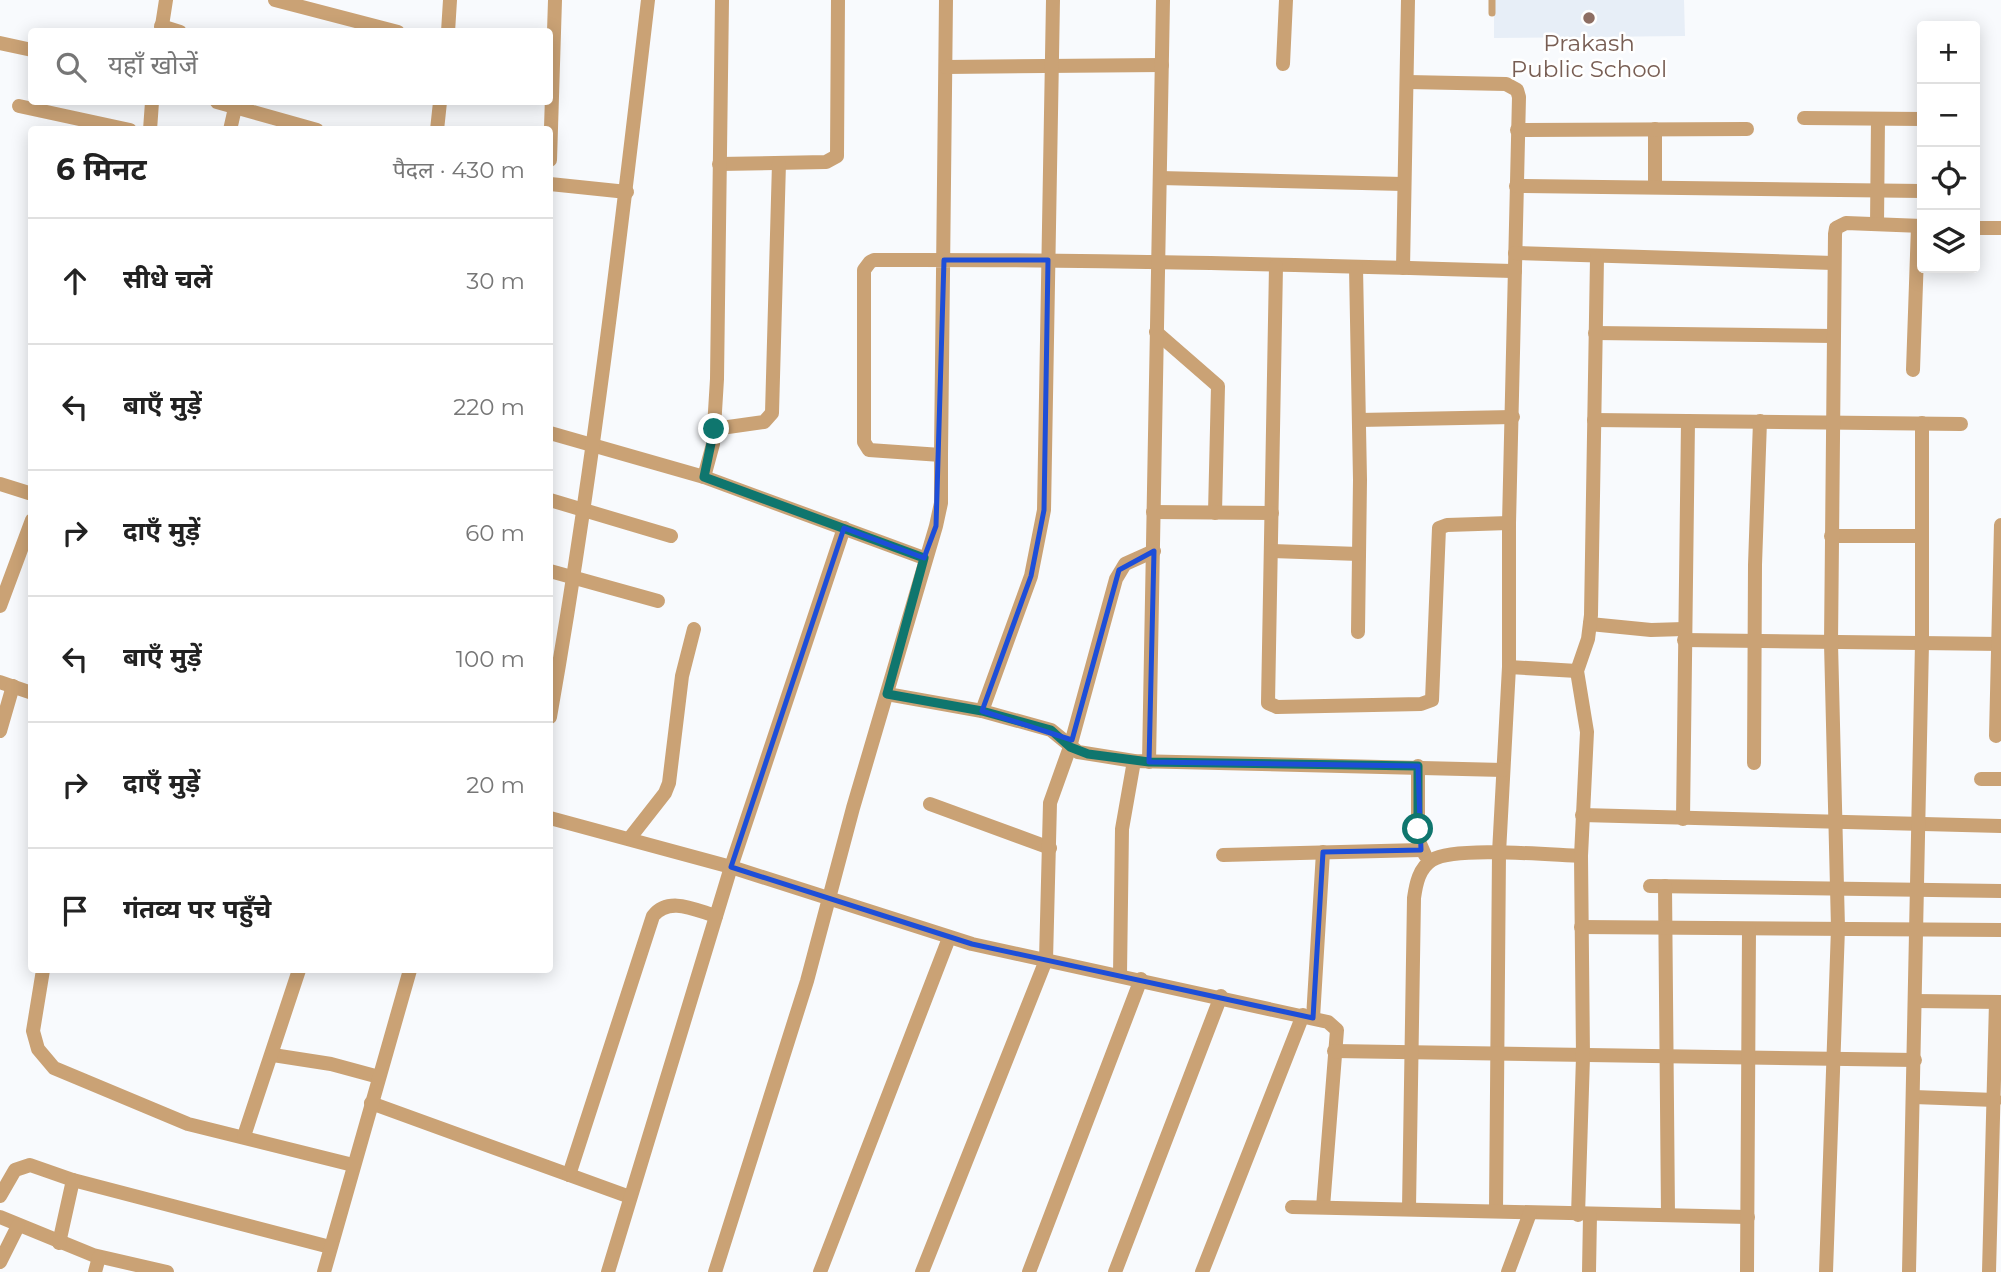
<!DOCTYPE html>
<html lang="hi">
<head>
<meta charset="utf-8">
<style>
	:root { --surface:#fff; --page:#f2f2f2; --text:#222; --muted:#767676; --line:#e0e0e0 }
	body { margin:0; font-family:Montserrat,"Noto Sans Devanagari",sans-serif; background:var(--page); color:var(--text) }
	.controls { position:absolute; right:21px; top:21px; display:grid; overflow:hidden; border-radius:7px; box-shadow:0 4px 18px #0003 }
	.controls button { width:63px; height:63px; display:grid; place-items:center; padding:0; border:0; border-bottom:2px solid var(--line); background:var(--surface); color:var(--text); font:35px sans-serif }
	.stop { position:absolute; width:21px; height:21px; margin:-16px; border:5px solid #0f766e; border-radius:50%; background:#fff }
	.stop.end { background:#0f766e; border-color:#fff; box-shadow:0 2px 7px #0008 }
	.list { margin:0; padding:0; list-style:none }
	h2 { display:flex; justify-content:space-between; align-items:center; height:91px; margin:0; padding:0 28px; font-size:30px }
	h2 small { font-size:23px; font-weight:400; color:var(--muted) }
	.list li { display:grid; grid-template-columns:46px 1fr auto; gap:21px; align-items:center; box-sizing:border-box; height:126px; padding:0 28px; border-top:2px solid var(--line) }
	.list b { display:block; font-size:26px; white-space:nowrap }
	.list em { font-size:23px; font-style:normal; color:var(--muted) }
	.icon { flex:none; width:38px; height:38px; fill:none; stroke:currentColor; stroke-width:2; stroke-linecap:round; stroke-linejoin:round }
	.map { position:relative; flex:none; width:2001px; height:1272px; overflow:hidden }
	.search { position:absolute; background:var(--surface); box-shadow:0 4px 18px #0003; left:28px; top:28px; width:525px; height:77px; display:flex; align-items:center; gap:18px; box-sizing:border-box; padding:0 24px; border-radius:7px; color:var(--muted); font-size:26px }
	.panel { position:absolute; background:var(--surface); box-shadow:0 4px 18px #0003; left:28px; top:126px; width:525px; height:847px; border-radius:7px }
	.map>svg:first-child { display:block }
</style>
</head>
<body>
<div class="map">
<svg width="2001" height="1272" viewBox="0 0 2001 1272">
	<rect width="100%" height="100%" fill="#f8fafd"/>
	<polygon fill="#e7eef7" points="1494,0 1684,0 1685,36 1494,38"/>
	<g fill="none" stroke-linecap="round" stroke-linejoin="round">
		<polyline stroke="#caa275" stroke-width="7" points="1492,0 1492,13"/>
		<g stroke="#caa275" stroke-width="14">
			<polyline points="275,0 398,32"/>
			<path d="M946,0L941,455L869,450L864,442V270L870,262L874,260C1088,259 1301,265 1515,271"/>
			<polyline points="161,26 180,32"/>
			<polyline points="161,32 166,0"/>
			<polyline points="448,32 450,0"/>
			<polyline points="0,43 32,50"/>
			<polyline points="1283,64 1286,0"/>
			<polyline points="946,67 1162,65"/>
			<polyline points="1408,82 1506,84 1517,90 1519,97 1509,523 1509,667 1499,853 1496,1211"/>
			<polyline points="217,102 317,130"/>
			<polyline points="19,106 130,130"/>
			<polyline points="1804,118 1922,119"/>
			<polyline points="1655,129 1655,186"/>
			<polyline points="150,130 152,102"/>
			<polyline points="230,130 235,108"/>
			<polyline points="437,130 440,102"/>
			<polyline points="1517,130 1747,129"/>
			<polyline points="550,160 555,0"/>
			<polyline points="719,164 826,162 837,156 838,0"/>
			<polyline points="1160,178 1403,184"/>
			<polyline points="550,184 627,192"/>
			<polyline points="1516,186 1922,191"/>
			<polyline points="1877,224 1878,119"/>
			<polyline points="1975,228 2001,228"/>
			<polyline points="1515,253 1833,263"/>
			<polyline points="1276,266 1268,703 1277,707 1421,704 1432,700 1439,528 1447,525 1509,523"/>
			<polyline points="1356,267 1360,480 1358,632"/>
			<polyline points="1403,268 1408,0"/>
			<polyline points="1156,332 1218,386 1215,513"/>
			<polyline points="1595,333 1833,336"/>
			<polyline points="1913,370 1918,226"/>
			<polyline points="1359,420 1513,417"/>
			<polyline points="1594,420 1961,424"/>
			<polyline points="714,429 764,422 772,413 779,163"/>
			<polyline points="550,433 704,477 924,558"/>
			<polyline points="704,477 713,444 717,379 722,0"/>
			<polyline points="0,484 32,494"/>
			<polyline points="550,500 671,536"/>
			<polyline points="1153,512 1272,513"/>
			<polyline points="1831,536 1921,536"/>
			<polyline points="1272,551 1359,554"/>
			<polyline points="550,571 658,601"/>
			<polyline points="0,606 32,520"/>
			<polyline points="1590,624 1651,630 1684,629"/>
			<polyline points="1684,640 2001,644"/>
			<polyline points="1509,667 1577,671"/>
			<polyline points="0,682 32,693"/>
			<polyline points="887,694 982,711 1051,730 1078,752 1134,761 1503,770"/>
			<polyline points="982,711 1031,576 1044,510 1053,0"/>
			<path d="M550,717C592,479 620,240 648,0"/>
			<polyline points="0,731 13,686"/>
			<polyline points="1996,736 2001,525"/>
			<polyline points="1149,762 1163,0"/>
			<polyline points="1754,763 1755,565 1760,421"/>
			<polyline points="1418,766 1418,839 1425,855"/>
			<polyline points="1981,779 2001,779"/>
			<polyline points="930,804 1050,848"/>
			<polyline points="1582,815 2001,826"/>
			<polyline points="550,818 731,867 972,944 1328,1022 1337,1030 1323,1207"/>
			<polyline points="1683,819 1688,421"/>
			<polyline points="629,839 665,793 669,783 682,676 694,629"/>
			<polyline points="1223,855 1421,850"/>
			<polyline points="1650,886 2001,891"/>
			<polyline points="1665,886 1668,1215"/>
			<polyline points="1581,927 2001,930"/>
			<polyline points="43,970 33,1031 38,1049 54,1068 188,1124 353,1165"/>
			<polyline points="1120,974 1122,829 1134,761"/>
			<polyline points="1915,1001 2001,1002"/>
			<polyline points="1313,1018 1323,852"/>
			<polyline points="1334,1051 1915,1060"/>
			<polyline points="273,1055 331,1064 379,1077"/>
			<polyline points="1914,1097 1995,1100"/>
			<polyline points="371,1103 630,1197"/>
			<polyline points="244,1136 299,970"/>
			<path d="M569,1175L653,916C669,896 695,910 716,916"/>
			<polyline points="0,1196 15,1170 30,1165 73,1180 330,1247"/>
			<polyline points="1292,1207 1748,1217"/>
			<path d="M1409,1208L1414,898C1416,884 1419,868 1432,860C1455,846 1551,855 1581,856"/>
			<polyline points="1578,1215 1583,1057 1581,856 1587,732 1577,671 1588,639 1591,615 1597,258"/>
			<polyline points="0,1217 93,1255 167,1272"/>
			<polyline points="59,1243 73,1180"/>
			<polyline points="0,1262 18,1226"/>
			<polyline points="95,1272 99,1257"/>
			<polyline points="324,1272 410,970"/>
			<polyline points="608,1272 731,867 844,528"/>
			<polyline points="715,1272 807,981 853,808 936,526 941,503 941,455"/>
			<polyline points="820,1272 949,938"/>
			<polyline points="922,1272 1046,960 1050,803 1070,747 1116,579 1125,564 1154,551"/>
			<polyline points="1029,1272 1141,979"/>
			<polyline points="1115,1272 1221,996"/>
			<polyline points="1202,1272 1303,1015"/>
			<polyline points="1508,1272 1530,1213"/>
			<polyline points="1589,1272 1590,1215"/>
			<polyline points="1747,1272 1749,929"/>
			<polyline points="1826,1272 1838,928 1831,643 1835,234 1836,228 1846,223 1922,226"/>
			<polyline points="1909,1272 1922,643 1922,423"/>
			<polyline points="1989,1272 1996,1002"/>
		</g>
	</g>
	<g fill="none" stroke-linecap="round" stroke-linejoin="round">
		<polyline stroke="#0f766e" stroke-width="9" points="714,429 704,477 924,558 887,694 982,711 1051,730 1070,747 1088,754 1149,762 1418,766 1418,829"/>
	</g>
	<path fill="none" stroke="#1d4ed8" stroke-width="5" stroke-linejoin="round" d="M944,260H1048L1044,510L1031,576L982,711L1072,740L1119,570L1154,551L1149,762L1418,766L1421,850L1323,852L1313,1018L972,944L731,867L844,528L924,558L936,526Z"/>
	<circle fill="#8d6e63" stroke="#fff" stroke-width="2.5" cx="1589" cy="18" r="7"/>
	<g text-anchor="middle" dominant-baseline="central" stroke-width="5" stroke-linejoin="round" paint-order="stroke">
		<g font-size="23" fill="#785e54" stroke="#fff">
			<text x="1589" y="43">Prakash<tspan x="1589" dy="26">Public School</tspan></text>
		</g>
	</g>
</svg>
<div class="controls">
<button>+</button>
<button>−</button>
<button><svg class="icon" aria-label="locate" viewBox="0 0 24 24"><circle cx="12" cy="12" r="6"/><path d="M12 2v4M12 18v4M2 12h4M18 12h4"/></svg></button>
<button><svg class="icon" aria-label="layers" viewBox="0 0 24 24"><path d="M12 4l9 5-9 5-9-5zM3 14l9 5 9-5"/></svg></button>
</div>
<div class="stop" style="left:1418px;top:829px"></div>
<div class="stop end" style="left:714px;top:429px"></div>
<div class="search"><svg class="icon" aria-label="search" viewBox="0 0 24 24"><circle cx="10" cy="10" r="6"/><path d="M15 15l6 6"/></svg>यहाँ खोजें</div>
<section class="panel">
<h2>6 मिनट<small>पैदल · 430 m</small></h2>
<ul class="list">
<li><svg class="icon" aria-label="ahead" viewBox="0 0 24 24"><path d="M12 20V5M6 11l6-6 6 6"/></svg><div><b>सीधे चलें</b></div><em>30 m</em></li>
<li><svg class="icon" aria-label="left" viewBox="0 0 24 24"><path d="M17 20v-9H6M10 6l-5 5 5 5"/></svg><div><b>बाएँ मुड़ें</b></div><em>220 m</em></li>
<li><svg class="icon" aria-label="right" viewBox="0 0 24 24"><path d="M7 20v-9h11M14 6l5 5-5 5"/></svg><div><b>दाएँ मुड़ें</b></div><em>60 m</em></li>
<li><svg class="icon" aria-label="left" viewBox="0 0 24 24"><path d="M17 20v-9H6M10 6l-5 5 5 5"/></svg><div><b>बाएँ मुड़ें</b></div><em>100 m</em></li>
<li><svg class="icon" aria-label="right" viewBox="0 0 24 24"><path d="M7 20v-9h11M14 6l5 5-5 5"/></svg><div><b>दाएँ मुड़ें</b></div><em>20 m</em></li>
<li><svg class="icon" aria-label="arrive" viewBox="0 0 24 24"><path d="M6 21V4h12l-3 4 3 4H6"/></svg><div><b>गंतव्य पर पहुँचे</b></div></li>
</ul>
</section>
</div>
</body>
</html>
